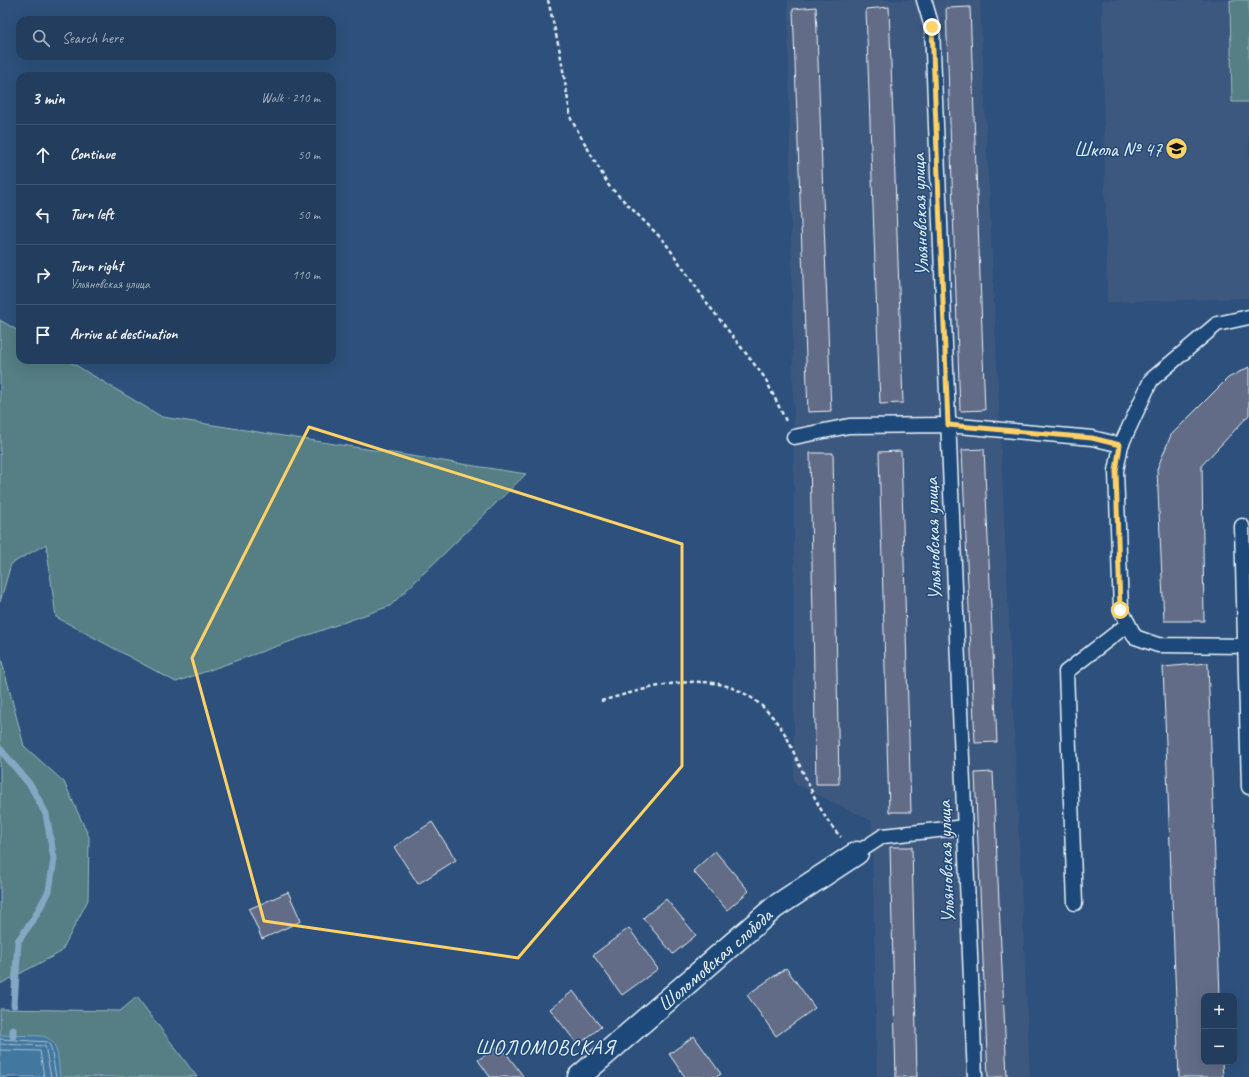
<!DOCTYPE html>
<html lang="en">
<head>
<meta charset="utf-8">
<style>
	:root { --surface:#223d5d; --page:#2e4866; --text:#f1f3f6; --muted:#a2aebc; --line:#3f5672 }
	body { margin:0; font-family:Caveat,sans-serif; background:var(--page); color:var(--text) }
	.controls { position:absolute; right:12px; bottom:12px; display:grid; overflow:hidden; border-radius:8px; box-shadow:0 4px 16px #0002 }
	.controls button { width:36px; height:36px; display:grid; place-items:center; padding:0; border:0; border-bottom:1px solid var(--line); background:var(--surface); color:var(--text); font:20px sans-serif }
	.stop { position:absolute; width:12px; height:12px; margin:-9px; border:3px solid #ffd166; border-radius:50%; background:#fff }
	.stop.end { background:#ffd166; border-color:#fff; box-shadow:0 1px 4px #0008 }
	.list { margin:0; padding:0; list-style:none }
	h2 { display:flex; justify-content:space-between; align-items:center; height:52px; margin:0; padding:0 16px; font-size:17px }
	h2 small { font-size:13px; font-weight:400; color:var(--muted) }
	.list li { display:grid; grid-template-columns:26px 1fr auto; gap:12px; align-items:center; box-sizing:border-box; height:60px; padding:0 16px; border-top:1px solid var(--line) }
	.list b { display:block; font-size:15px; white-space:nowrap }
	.list p { margin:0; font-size:13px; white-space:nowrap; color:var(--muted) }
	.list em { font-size:13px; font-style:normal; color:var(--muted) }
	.icon { flex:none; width:22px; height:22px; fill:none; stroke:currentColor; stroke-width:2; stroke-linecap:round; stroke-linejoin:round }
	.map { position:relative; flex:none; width:1249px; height:1077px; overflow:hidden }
	.search { position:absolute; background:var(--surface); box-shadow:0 4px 16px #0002; left:16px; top:16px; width:320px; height:44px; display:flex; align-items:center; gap:10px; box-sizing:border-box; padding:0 14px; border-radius:12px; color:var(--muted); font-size:15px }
	.panel { position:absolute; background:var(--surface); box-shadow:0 4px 16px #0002; left:16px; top:72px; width:320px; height:292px; border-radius:12px }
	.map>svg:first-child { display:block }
</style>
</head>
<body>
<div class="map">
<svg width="1249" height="1077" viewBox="0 0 1249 1077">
	<rect width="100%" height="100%" fill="#2d517c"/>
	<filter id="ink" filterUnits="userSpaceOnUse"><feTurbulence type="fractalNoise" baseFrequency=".025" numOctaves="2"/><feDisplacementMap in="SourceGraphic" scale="8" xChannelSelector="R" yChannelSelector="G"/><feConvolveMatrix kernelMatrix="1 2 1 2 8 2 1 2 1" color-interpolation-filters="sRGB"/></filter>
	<g filter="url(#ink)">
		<g fill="#3e597f">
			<polygon points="788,0 980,0 1030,1077 877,1077 872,821 794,783 794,437"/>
			<polygon points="1102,0 1249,0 1249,298 1107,302"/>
		</g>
		<g fill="#557e85" stroke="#9eb8be">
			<polygon points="1230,0 1249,0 1249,102 1232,102"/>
			<polygon points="0,320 20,332 20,360 67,360 162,417 526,474 390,606 176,682 56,617 46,544 11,564 0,602"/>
			<polygon points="0,654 24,746 64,782 89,837 88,900 61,952 0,984"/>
			<polygon points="137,997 197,1077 0,1077 0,1009 120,1011"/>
		</g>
		<path fill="#42779f" stroke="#84a8c3" d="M0,1035L43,1036C60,1041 58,1062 60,1077H0Z"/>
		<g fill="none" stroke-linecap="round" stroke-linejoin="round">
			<g stroke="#a6c0d4" stroke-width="1">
				<polyline points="0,1039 48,1042 51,1048 56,1077"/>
				<polyline points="0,1044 45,1046 51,1077"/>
				<polyline points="0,1050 40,1051 44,1077"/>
			</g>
			<g stroke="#84a8c3" stroke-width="7">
				<polyline points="0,749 31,786 46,814 54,859 49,891 33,920 18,941 14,1005"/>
				<polyline points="13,1030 13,1036"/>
			</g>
		</g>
		<g fill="#646c86" stroke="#e8f1f8">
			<polygon points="816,7 831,411 808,412 793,9"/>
			<polygon points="889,7 903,403 880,404 866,9"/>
			<polygon points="970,7 985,410 960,411 946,8"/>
			<polygon points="1249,367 1249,415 1202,465 1204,621 1164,621 1157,469 1171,435 1228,378"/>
			<polygon points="984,449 997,742 975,743 962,450"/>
			<polygon points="901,451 911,812 889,812 879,452"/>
			<polygon points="810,453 833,453 839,784 816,784"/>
			<polygon points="1208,663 1220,996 1204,996 1204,1062 1222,1062 1223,1077 1179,1077 1163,667"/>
			<polygon points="993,772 1007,1077 988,1077 975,773"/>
			<polygon points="432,822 456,860 418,884 394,847"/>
			<polygon points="890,847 912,847 917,1077 896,1077"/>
			<polygon points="715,851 749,891 727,910 693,871"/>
			<polygon points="288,892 301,921 262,939 249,909"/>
			<polygon points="666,899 696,935 673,954 643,918"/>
			<polygon points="629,928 658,969 622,995 593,955"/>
			<polygon points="786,968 815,1008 776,1036 747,995"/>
			<polygon points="573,991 601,1027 578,1045 550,1009"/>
			<polygon points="694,1036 721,1074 716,1077 685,1077 669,1054"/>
			<polygon points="500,1045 523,1076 521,1077 490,1077 478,1060"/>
		</g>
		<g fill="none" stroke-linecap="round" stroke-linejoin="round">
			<defs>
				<g id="lane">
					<polyline points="924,0 932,27 975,1077"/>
					<polyline points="794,437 849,426 948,425 1092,438 1121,445 1116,471 1121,610 1135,637 1158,645 1246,646"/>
					<polyline points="1121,445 1151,380 1217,324 1249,317"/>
					<polyline points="1242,526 1249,787"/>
					<polyline points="857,853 883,836 965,827"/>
					<polyline points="1075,903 1066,672 1128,624"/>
				</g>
				<polyline id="street" points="579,1077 775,907 857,853"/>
			</defs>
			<use href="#lane" stroke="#e8f1f8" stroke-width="17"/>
			<use href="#street" stroke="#e8f1f8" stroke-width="25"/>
			<g stroke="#e8f1f8" stroke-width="2.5" stroke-dasharray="4 3" stroke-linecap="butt">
				<polyline points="548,0 560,52 571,119 609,186 664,241 710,307 765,378 786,421"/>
				<path d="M601,701C670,682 735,659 783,731C790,741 794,755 800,766C812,791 822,818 841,837"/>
			</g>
			<use href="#lane" stroke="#1f4a7a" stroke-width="14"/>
			<use href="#street" stroke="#1f4a7a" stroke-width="22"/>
		</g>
	</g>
	<g fill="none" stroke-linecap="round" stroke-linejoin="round" filter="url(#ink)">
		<polyline stroke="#ffd166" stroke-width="5" points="932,27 948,425 1092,438 1120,445 1116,471 1120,610"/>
	</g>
	<path fill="none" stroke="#ffd166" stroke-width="3" stroke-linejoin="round" d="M309,427L682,544V766L518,958L264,921L192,658Z"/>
	<defs>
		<symbol id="school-disc" viewBox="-11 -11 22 22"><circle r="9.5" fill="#ffd166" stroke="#1f4a7a"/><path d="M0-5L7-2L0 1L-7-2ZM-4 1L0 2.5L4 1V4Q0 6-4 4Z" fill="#111"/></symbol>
	</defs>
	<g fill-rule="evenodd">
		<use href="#school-disc" x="1164" y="136" width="25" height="25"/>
	</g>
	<g text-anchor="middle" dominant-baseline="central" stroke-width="3" stroke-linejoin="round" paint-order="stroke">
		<g font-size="20" fill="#e8f1f8" stroke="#1f4a7a" text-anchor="end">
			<text x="1162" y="149">Школа № 47</text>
		</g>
		<g font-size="20" fill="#e8f1f8" stroke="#1f4a7a">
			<text transform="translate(920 215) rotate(-92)">Ульяновская улица</text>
			<text transform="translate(933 539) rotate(-92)">Ульяновская улица</text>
			<text transform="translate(946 862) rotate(-92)">Ульяновская улица</text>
			<text transform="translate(715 960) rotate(-41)">Шоломовская слобода</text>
		</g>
		<g font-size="21" letter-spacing="1" fill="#e8f1f8" stroke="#1f4a7a">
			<text x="545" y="1047">ШОЛОМОВСКАЯ</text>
		</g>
	</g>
</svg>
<div class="controls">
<button>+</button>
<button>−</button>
</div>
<div class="stop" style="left:1120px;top:610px"></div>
<div class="stop end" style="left:932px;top:27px"></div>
<div class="search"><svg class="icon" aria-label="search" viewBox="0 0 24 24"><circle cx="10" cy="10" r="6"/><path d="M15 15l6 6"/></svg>Search here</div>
<section class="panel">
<h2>3 min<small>Walk · 210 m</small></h2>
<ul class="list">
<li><svg class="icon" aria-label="ahead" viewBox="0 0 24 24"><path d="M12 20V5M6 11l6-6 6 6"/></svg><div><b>Continue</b></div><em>50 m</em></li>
<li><svg class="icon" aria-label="left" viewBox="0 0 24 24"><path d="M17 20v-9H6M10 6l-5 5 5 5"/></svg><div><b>Turn left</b></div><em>50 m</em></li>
<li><svg class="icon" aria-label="right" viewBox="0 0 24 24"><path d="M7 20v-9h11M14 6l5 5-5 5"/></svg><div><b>Turn right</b><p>Ульяновская улица</p></div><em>110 m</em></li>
<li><svg class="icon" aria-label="arrive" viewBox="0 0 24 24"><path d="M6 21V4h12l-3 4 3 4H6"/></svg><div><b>Arrive at destination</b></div></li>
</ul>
</section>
</div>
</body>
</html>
